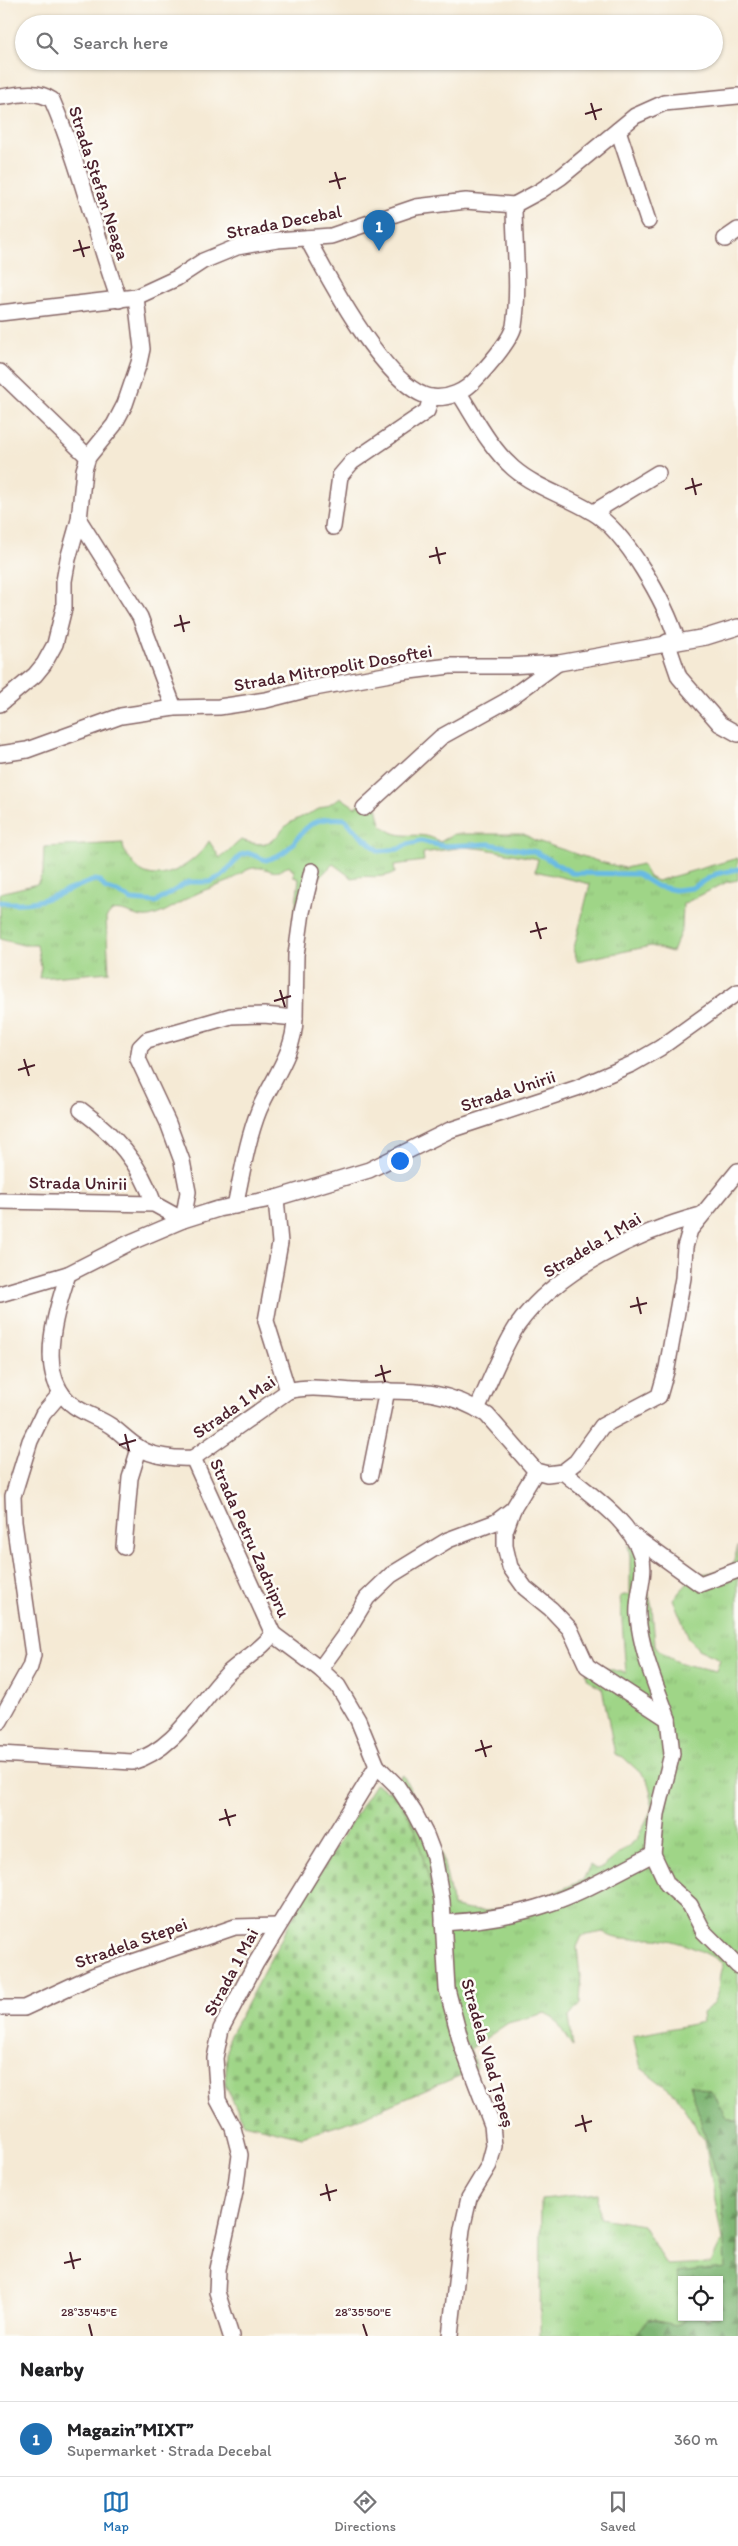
<!DOCTYPE html>
<html lang="en">
<head>
<meta charset="utf-8">
<style>
	:root { --surface:#fff; --page:#f6f6f6; --text:#202124; --muted:#757577; --line:#e0e0e0; --accent:#1f6fb2 }
	body { margin:0; font-family:Itim,sans-serif; background:var(--page); color:var(--text) }
	.controls { position:absolute; right:15px; bottom:15px; display:grid; overflow:hidden; border-radius:0px; box-shadow:0 1px 4px #0004 }
	.controls button { width:45px; height:45px; display:grid; place-items:center; padding:0; border:0; border-bottom:1px solid var(--line); background:var(--surface); color:var(--text); font:25px sans-serif }
	.you { position:absolute; left:399px; top:1160px; width:18px; height:18px; margin:-12px; border:4px solid #fff; border-radius:50%; background:#1a73e8; box-shadow:0 0 0 8px #1a73e833 }
	.badge { display:grid; place-items:center; width:32px; height:32px; border-radius:50%; background:var(--accent); color:#fff; font-size:16px; font-weight:700 }
	.pin { position:absolute; translate:-50% -41px; filter:drop-shadow(0 1px 2px #0008) }
	.pin::after { content:''; position:absolute; top:26px; width:18px; height:15px; background:inherit; clip-path:polygon(0 0,100% 0,50% 100%) }
	.list { margin:0; padding:0; list-style:none }
	h2 { display:flex; justify-content:space-between; align-items:center; height:65px; margin:0; padding:0 20px; font-size:21px }
	h2 small { font-size:16px; font-weight:400; color:var(--muted) }
	.list li { display:grid; grid-template-columns:32px 1fr auto; gap:15px; align-items:center; box-sizing:border-box; height:75px; padding:0 20px; border-top:1px solid var(--line) }
	.list b { display:block; font-size:19px; white-space:nowrap }
	.list p { margin:0; font-size:16px; white-space:nowrap; color:var(--muted) }
	.list em { font-size:16px; font-style:normal; color:var(--muted) }
	.icon { flex:none; width:28px; height:28px; fill:none; stroke:currentColor; stroke-width:2; stroke-linecap:round; stroke-linejoin:round }
	.map { position:relative; flex:none; width:738px; height:2336px; overflow:hidden }
	.search { position:absolute; background:var(--surface); box-shadow:0 1px 4px #0004; left:15px; right:15px; top:15px; height:55px; display:flex; align-items:center; gap:12px; box-sizing:border-box; padding:0 18px; border-radius:28px; color:var(--muted); font-size:19px }
	.sheet { height:140px; background:var(--surface) }
	nav { display:flex; justify-content:space-around; align-items:center; box-sizing:border-box; height:70px; border-top:1px solid var(--line); background:var(--surface); font-size:14px; color:var(--muted) }
	nav a { display:grid; justify-items:center; gap:2px }
	nav .on { color:var(--accent) }
	.map>svg:first-child { display:block }
</style>
</head>
<body>
<div class="map">
<svg width="738" height="2336" viewBox="0 0 738 2336">
	<defs>
		<pattern id="grass-tufts" width="24" height="20" patternUnits="userSpaceOnUse" patternTransform="scale(1.25)"><rect width="24" height="20" fill="#9fd587"/><path d="M3 7l-1-3M5 7V3M7 7l1-3M15 17l-1-3M17 17v-4M19 17l1-3" fill="none" stroke="#8ab675"/></pattern>
		<pattern id="forest-firs" width="22" height="20" patternUnits="userSpaceOnUse" patternTransform="scale(1.25)"><rect width="22" height="20" fill="#7fb674"/><path d="M5 1l3.5 6h-7zM16 11l3.5 6h-7z" fill="#6a935f"/></pattern>
		<pattern id="cemetery-stones" width="16" height="16" patternUnits="userSpaceOnUse" patternTransform="scale(1.25)"><rect width="16" height="16" fill="#9fd587"/><path d="M2 7V4a2 2 0 0 1 4 0v3zM10 15v-3a2 2 0 0 1 4 0v3z" fill="#8ab675"/></pattern>
	</defs>
	<rect width="100%" height="100%" fill="#fdfcf7"/>
	<filter id="ink" filterUnits="userSpaceOnUse"><feTurbulence type="fractalNoise" baseFrequency=".02" numOctaves="2"/><feDisplacementMap in="SourceGraphic" scale="10" xChannelSelector="R" yChannelSelector="G"/><feConvolveMatrix kernelMatrix="1 2 1 2 8 2 1 2 1" color-interpolation-filters="sRGB"/></filter>
	<filter id="wash" filterUnits="userSpaceOnUse"><feTurbulence type="fractalNoise" baseFrequency=".0096" numOctaves="4" result="noise"/><feDisplacementMap in="SourceGraphic" scale="20" xChannelSelector="R" yChannelSelector="G"/><feGaussianBlur stdDeviation="1.12" result="paint"/><feColorMatrix in="noise" values="0 0 0 0 0 0 0 0 0 0 0 0 0 0 0 0 0 1.4 0 .05"/><feComposite in="paint" operator="in"/></filter>
	<g filter="url(#wash)">
		<rect width="100%" height="100%" fill="#f5ead5"/>
		<g fill="url(#grass-tufts)" stroke="#747a59" fill-rule="evenodd">
			<path d="M340,797L355,807L363,801L377,807L381,824C401,845 419,827 440,842L454,834H524L534,840L600,862L625,868L642,864L649,877L657,881L738,858V880L727,882L683,904L682,929L672,952L651,946L577,961L574,948L590,884L535,871L538,859L485,849L464,847L423,853L424,861L394,865L395,873C376,880 368,874 352,878L333,864L315,882L294,920L299,879L294,877V872L289,865C271,879 271,866 254,868C247,868 236,877 230,881C219,886 208,888 198,893C181,900 168,913 149,917C136,919 125,908 112,911L106,918L109,972L39,978L41,967L37,945H23L0,939V893L37,884L43,873L44,847L123,843C123,853 128,855 133,863C154,891 196,864 209,841L220,858L241,840C251,843 261,846 271,841C278,837 282,829 288,824C299,817 334,804 340,797Z"/>
			<path d="M628,1545L646,1552V1586L652,1606L655,1645C668,1664 695,1666 716,1671L720,1659L698,1649L689,1638L673,1599L697,1573C709,1575 722,1570 733,1564L738,1546V2336H540L541,2199L598,2193L599,2218L643,2225L666,2265L711,2263L722,2241L705,2141L675,2094L641,2068L633,2036L703,2022L702,2013C724,1998 715,1984 723,1964C709,1952 673,1939 655,1938C636,1937 620,1944 603,1932L582,1936L577,1947L581,1986L580,2004L569,2017L573,2047L554,2018L545,2013L508,2023L470,2049L477,2068L464,2074L446,2025L438,1960L433,1895L388,1790L403,1775L436,1839L442,1854L453,1906C497,1921 542,1898 583,1880L590,1865L596,1869L603,1867L637,1839L651,1811L652,1799L647,1779L623,1757L615,1754L602,1688L588,1680L586,1673L597,1666L626,1673L620,1596L630,1594V1556ZM682,2280H719V2317H682Z"/>
		</g>
		<polygon fill="url(#forest-firs)" stroke="#646a50" points="690,2084 711,2091 726,2117 738,2121 738,2336 635,2336 648,2319 676,2325 688,2317 719,2317 719,2280 682,2280 682,2291 677,2273 725,2268 722,2194"/>
		<polygon fill="url(#cemetery-stones)" stroke="#747a59" points="375,1784 396,1795 415,1828 433,1895 438,1960 446,2025 464,2074 352,2121 302,2137 244,2123 225,2085 228,2039 296,1911"/>
		<g fill="none" stroke-linecap="round" stroke-linejoin="round">
			<path stroke="#68bae3" stroke-width="5" d="M0,902C40,908 59,892 95,880L100,881L106,889L117,892L132,900L156,902L188,882H209L222,876L241,855L248,853L266,860C308,849 291,814 345,819L355,830L379,851L400,849L408,844L421,841L443,846L489,844L536,852L572,873L637,874L656,886L675,890L692,888L716,874L738,869"/>
		</g>
	</g>
	<g filter="url(#ink)">
		<g fill="none" stroke-linecap="round" stroke-linejoin="round">
			<defs>
				<g id="street">
					<path d="M0,97C18,95 35,89 52,100C80,165 95,233 119,300"/>
					<polyline points="618,130 648,221"/>
					<path d="M307,238C327,276 386,388 430,397C448,400 466,391 477,378C487,367 511,340 514,326C520,287 514,244 514,205"/>
					<polyline points="725,239 738,230"/>
					<polyline points="0,313 136,297 177,278 203,261 237,247 277,240 331,236 416,207 466,201 514,205 540,191 561,177 635,116 664,103 738,96"/>
					<polyline points="0,372 88,457"/>
					<path d="M459,393C475,418 490,448 513,468C536,488 566,496 592,512C626,531 666,604 677,640"/>
					<polyline points="594,512 658,473"/>
					<polyline points="79,520 140,617 174,708"/>
					<polyline points="333,527 340,476 352,462 427,411 431,397"/>
					<polyline points="667,642 679,677 720,724 738,734"/>
					<polyline points="0,704 35,675 44,664 55,644 64,608 64,581 68,559 79,520 84,470 88,457 114,425 125,404 139,363 142,349 136,297"/>
					<polyline points="0,754 27,750 121,716 174,708 219,707 266,700 309,689 401,672 450,666 509,666 559,663 706,637 738,627"/>
					<polyline points="364,808 441,737 506,701 558,663"/>
					<path d="M81,1110C115,1135 140,1163 154,1204"/>
					<polyline points="276,1198 280,1243 266,1321 288,1391"/>
					<polyline points="0,1201 154,1204 183,1220 188,1192 182,1161 168,1123 138,1059 140,1047 147,1040 231,1016 264,1015 295,1018 296,955 302,912 312,871"/>
					<path d="M235,1206C242,1174 247,1140 259,1110C272,1080 295,1052 295,1018"/>
					<path d="M68,1274C56,1312 34,1377 74,1406C85,1414 99,1418 111,1426C120,1432 128,1441 138,1447C152,1457 177,1459 193,1458"/>
					<polyline points="0,1294 68,1274 129,1243 183,1220 218,1209 276,1198 369,1170 450,1130 577,1088 632,1064 660,1048 738,992"/>
					<path d="M477,1409C490,1382 501,1351 517,1326C556,1271 637,1232 701,1215"/>
					<path d="M193,1458L288,1391C311,1385 334,1390 357,1391C407,1392 441,1386 487,1415L536,1471L547,1474L563,1472"/>
					<polyline points="370,1475 387,1390"/>
					<polyline points="513,1509 505,1531 505,1546 510,1567 525,1588 551,1609 570,1629 587,1666 668,1719 672,1754 657,1814 653,1854 667,1884 690,1905 704,1932 738,1966"/>
					<polyline points="632,1535 700,1584 738,1570"/>
					<polyline points="124,1547 130,1478 139,1449"/>
					<polyline points="273,1634 320,1669 338,1686 358,1720 377,1766 397,1786 414,1812 426,1835 434,1856 442,1901 447,1989 462,2046 492,2125 494,2146 489,2165 469,2198 462,2229 450,2336"/>
					<polyline points="320,1669 344,1636 367,1598 391,1575 448,1540 496,1522 513,1509 536,1471"/>
					<path d="M668,1719C656,1685 641,1652 638,1616C636,1596 647,1575 641,1555C630,1520 590,1495 563,1472L576,1462L602,1426L659,1396L667,1368L683,1278L685,1247L690,1230L738,1171"/>
					<polyline points="0,1721 30,1667 33,1655 14,1522 13,1496 30,1441 43,1414 61,1393"/>
					<path d="M0,1754L132,1762C175,1750 198,1704 227,1674C242,1660 260,1651 273,1634L193,1458"/>
					<path d="M443,1923C477,1921 512,1916 545,1905C582,1893 618,1872 653,1854"/>
					<polyline points="0,2008 24,2008 95,1975 235,1927 278,1926"/>
					<polyline points="231,2336 217,2292 218,2269 235,2192 240,2155 233,2128 218,2100 215,2058 221,2029 256,1963 377,1766"/>
				</g>
			</defs>
			<use href="#street" stroke="#866666" stroke-width="18"/>
			<use href="#street" stroke="#fff" stroke-width="15"/>
		</g>
	</g>
	<path fill="none" stroke="#4a1f2b" stroke-width="2" d="M591,103L596,120M585,114L602,109M335,172L340,189M329,182L346,178M79,240L84,257M73,251L90,247M692,478L696,495M685,489L702,484M436,547L440,564M429,557L446,553M180,615L184,632M174,626L190,622M536,922L541,939M530,932L547,928M280,990L285,1007M274,1001L291,996M24,1059L29,1076M18,1070L35,1065M637,1297L641,1314M630,1307L647,1303M381,1365L385,1382M375,1376L391,1371M125,1434L129,1451M119,1445L136,1440M481,1740L486,1757M475,1751L492,1746M225,1809L230,1826M219,1820L236,1815M582,2115L586,2132M575,2126L592,2121M326,2184L330,2201M320,2195L337,2190M70,2252L74,2269M64,2263L81,2259M89,2324L92,2336M363,2324L367,2336"/>
	<g text-anchor="middle" dominant-baseline="central" stroke-width="5" stroke-linejoin="round" paint-order="stroke">
		<g font-size="18" fill="#4a1f2b" stroke="#fdfcf7">
			<text transform="translate(99 183) rotate(72)">Strada Ștefan Neaga</text>
			<text transform="translate(284 222) rotate(-11)">Strada Decebal</text>
			<text transform="translate(333 668) rotate(-10)">Strada Mitropolit Dosoftei</text>
			<text transform="translate(508 1091) rotate(-18)">Strada Unirii</text>
			<text transform="translate(78 1183) rotate(1)">Strada Unirii</text>
			<text transform="translate(592 1245) rotate(-31)">Stradela 1 Mai</text>
			<text transform="translate(234 1407) rotate(-35)">Strada 1 Mai</text>
			<text transform="translate(250 1538) rotate(66)">Strada Petru Zadnipru</text>
			<text transform="translate(131 1943) rotate(-20)">Stradela Stepei</text>
			<text transform="translate(231 1972) rotate(-62)">Strada 1 Mai</text>
			<text transform="translate(488 2053) rotate(74)">Stradela Vlad Țepeș</text>
		</g>
	</g>
	<g font-size="12" text-anchor="middle" fill="#4a1f2b" stroke="#fdfcf7" stroke-width="5" stroke-linejoin="round" paint-order="stroke">
		<text x="89" y="2316">28°35'45"E</text>
		<text x="363" y="2316">28°35'50"E</text>
	</g>
</svg>
<div class="controls">
<button><svg class="icon" aria-label="locate" viewBox="0 0 24 24"><circle cx="12" cy="12" r="6"/><path d="M12 2v4M12 18v4M2 12h4M18 12h4"/></svg></button>
</div>
<div class="you"></div>
<div class="pin badge" style="left:379px;top:251px">1</div>
<div class="search"><svg class="icon" aria-label="search" viewBox="0 0 24 24"><circle cx="10" cy="10" r="6"/><path d="M15 15l6 6"/></svg>Search here</div>
</div>
<section class="sheet">
<h2>Nearby<small></small></h2>
<ul class="list">
<li><span class="badge">1</span><div><b>Magazin”MIXT”</b><p>Supermarket · Strada Decebal</p></div><em>360 m</em></li>
</ul>
</section>
<nav>
<a class="on"><svg class="icon" aria-label="map" viewBox="0 0 24 24"><path d="M3 6l6-2 6 2 6-2v14l-6 2-6-2-6 2zM9 4v14M15 6v14"/></svg>Map</a>
<a><svg class="icon" aria-label="directions" viewBox="0 0 24 24"><path d="M12 3l9 9-9 9-9-9zM9 14v-3h6M13 9l2 2-2 2"/></svg>Directions</a>
<a><svg class="icon" aria-label="saved" viewBox="0 0 24 24"><path d="M7 4h10v16l-5-4-5 4z"/></svg>Saved</a>
</nav>
</body>
</html>
